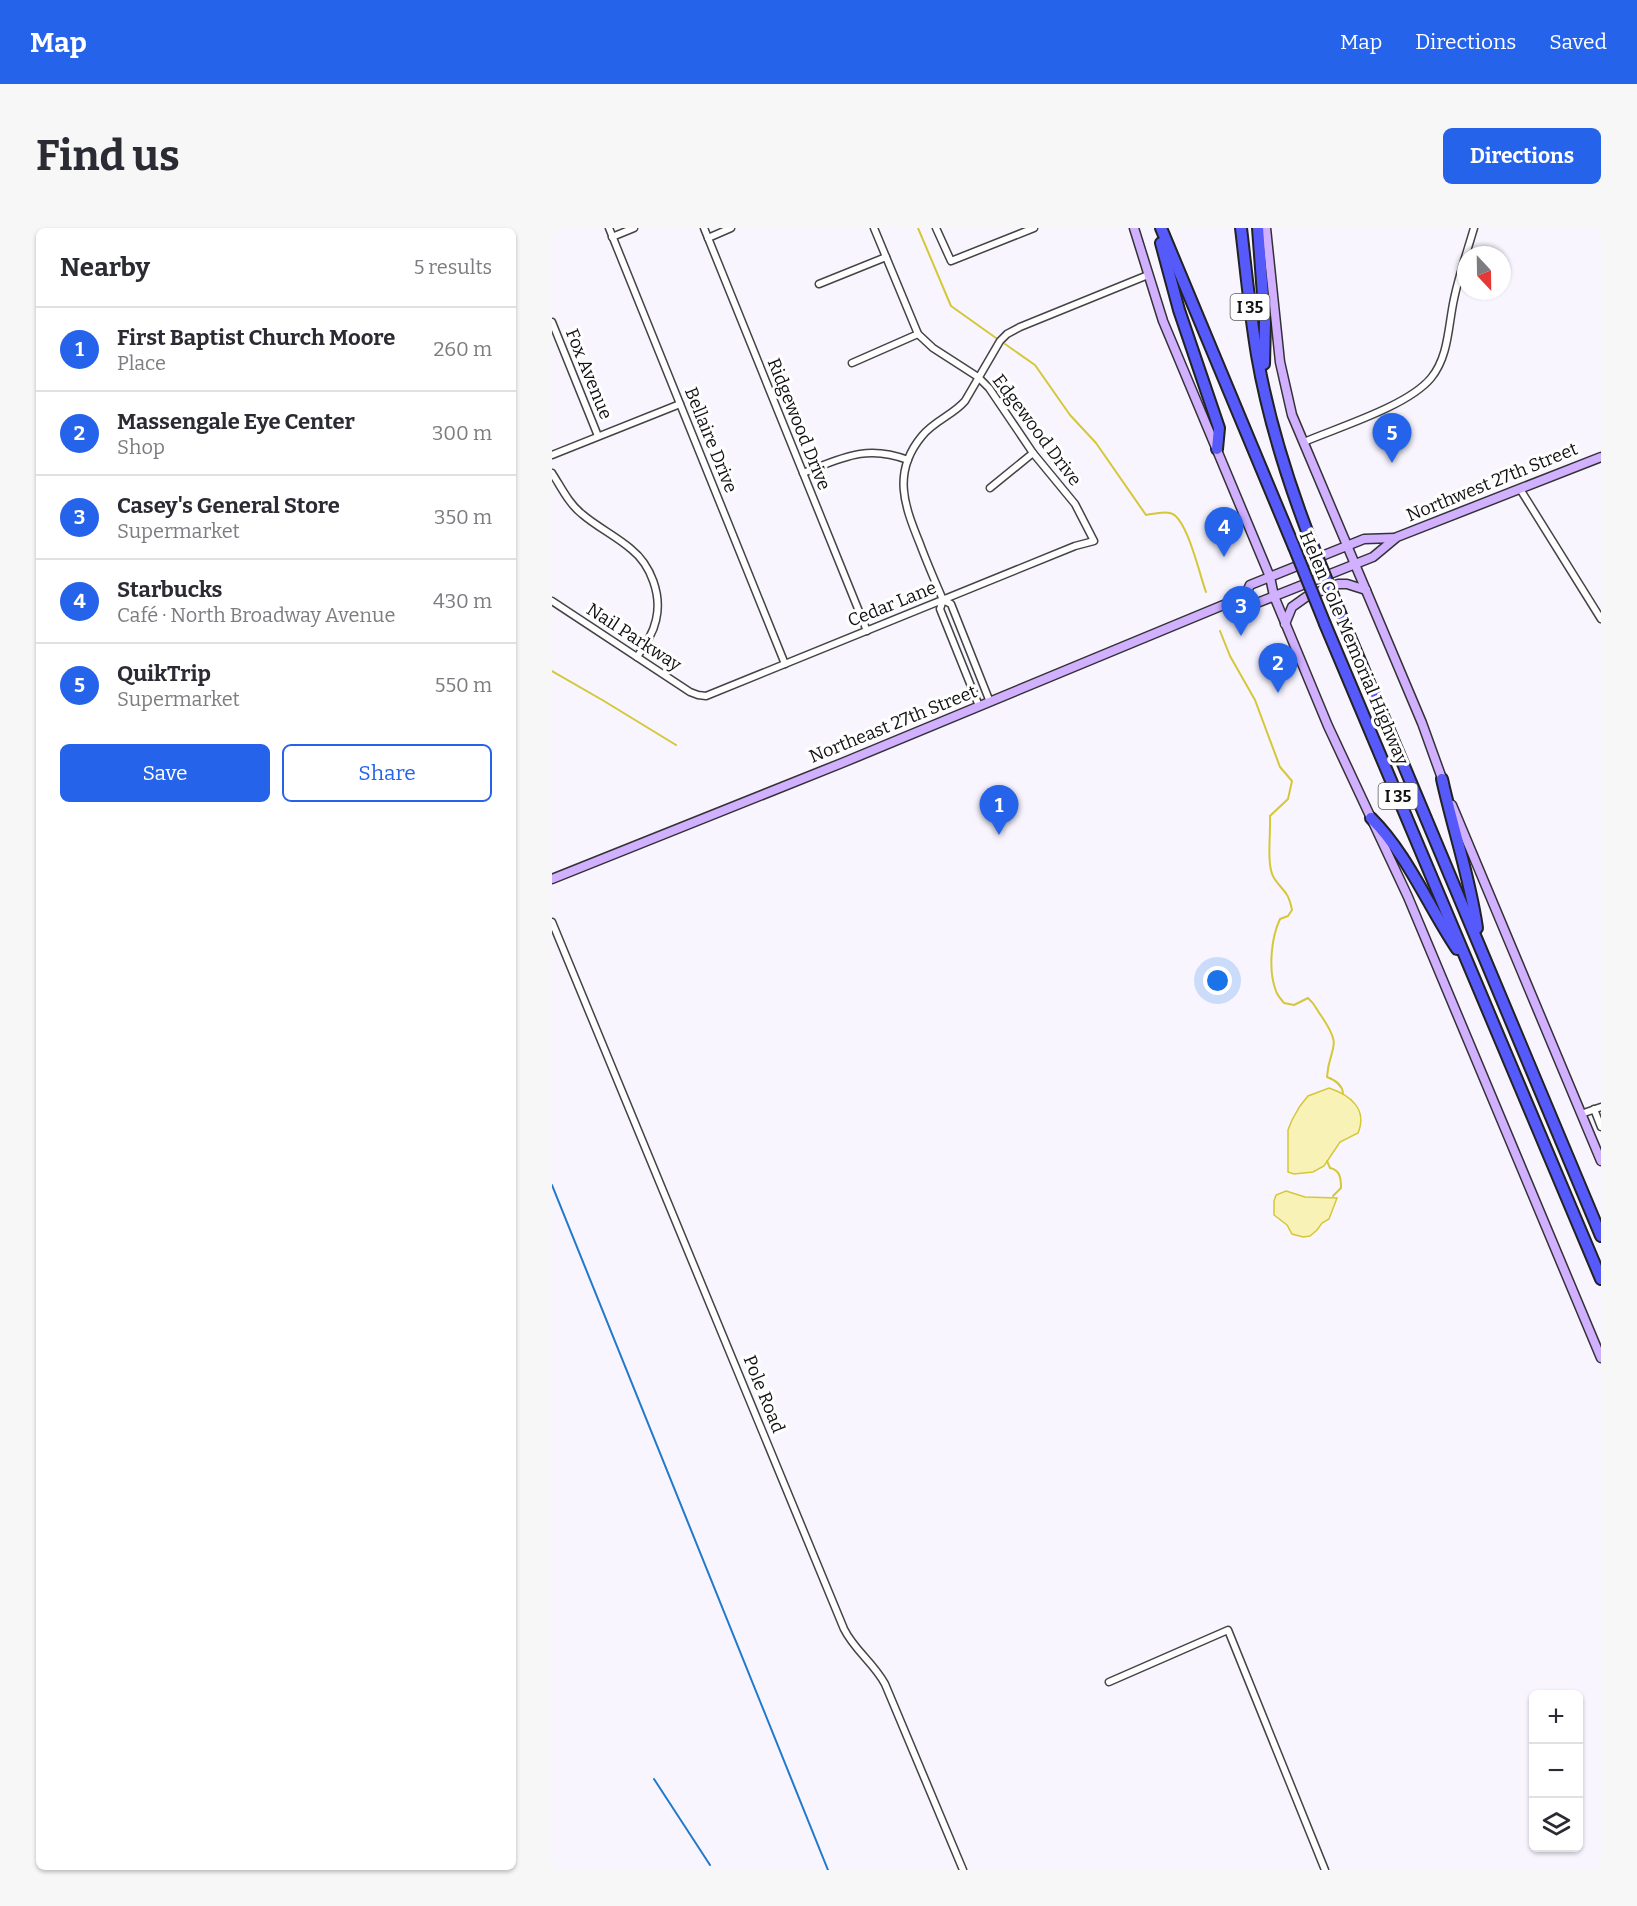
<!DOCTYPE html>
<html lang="en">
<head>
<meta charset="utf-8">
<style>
	:root { --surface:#fff; --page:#f7f7f7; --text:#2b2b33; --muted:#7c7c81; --line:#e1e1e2; --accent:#2563eb }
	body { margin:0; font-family:Bitter,serif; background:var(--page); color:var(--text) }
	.controls { position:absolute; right:18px; bottom:18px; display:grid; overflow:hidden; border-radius:9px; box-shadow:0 2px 4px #0004 }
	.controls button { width:54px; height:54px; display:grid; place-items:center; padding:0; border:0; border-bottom:2px solid var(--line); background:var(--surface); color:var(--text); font:30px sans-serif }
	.compass { position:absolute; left:905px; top:18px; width:54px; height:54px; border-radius:50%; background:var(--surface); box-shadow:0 2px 4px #0004; rotate:158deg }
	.you { position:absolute; left:666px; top:753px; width:21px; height:21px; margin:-15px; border:4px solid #fff; border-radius:50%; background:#1a73e8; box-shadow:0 0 0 9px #1a73e833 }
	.badge { display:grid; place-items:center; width:39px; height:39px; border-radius:50%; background:var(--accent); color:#fff; font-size:20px; font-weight:700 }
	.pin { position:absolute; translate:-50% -50px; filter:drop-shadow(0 2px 3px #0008) }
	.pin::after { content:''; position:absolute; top:32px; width:21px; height:18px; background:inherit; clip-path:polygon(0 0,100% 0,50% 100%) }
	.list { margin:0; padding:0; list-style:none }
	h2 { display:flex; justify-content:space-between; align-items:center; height:78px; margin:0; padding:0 24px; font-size:26px }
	h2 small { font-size:20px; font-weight:400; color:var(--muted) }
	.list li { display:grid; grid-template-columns:39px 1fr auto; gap:18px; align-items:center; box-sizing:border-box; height:84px; padding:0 24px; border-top:2px solid var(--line) }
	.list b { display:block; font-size:22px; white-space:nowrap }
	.list p { margin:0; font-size:20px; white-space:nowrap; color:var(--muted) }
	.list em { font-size:20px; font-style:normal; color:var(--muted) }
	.actions { display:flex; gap:12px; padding:18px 24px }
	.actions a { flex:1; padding:14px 0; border:2px solid var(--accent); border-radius:9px; text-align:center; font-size:21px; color:var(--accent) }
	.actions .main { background:var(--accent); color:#fff }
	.icon { flex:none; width:33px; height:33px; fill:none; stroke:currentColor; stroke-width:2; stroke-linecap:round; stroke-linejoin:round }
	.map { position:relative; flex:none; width:1049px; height:1642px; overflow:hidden; border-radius:9px }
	header { display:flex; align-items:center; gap:36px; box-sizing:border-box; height:84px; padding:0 30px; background:var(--accent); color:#fff }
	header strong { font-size:28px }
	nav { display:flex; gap:33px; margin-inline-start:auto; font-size:21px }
	.intro { display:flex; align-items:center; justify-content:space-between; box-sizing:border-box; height:144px; padding:0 36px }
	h1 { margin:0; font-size:42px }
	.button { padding:15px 27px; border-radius:9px; background:var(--accent); color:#fff; font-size:21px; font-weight:700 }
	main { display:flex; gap:36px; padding:0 36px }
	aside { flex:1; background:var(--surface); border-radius:9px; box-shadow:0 2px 4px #0004 }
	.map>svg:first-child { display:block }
</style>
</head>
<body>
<header>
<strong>Map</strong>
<nav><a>Map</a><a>Directions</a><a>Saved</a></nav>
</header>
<div class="intro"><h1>Find us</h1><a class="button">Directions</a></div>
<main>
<aside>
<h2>Nearby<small>5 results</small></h2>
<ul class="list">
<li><span class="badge">1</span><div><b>First Baptist Church Moore</b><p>Place</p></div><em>260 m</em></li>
<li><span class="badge">2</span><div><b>Massengale Eye Center</b><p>Shop</p></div><em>300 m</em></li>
<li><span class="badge">3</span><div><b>Casey's General Store</b><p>Supermarket</p></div><em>350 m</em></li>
<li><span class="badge">4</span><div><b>Starbucks</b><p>Café · North Broadway Avenue</p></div><em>430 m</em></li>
<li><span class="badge">5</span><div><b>QuikTrip</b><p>Supermarket</p></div><em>550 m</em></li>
</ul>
<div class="actions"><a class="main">Save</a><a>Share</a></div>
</aside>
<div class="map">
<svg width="1049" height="1642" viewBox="0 0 1049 1642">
	<rect width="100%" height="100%" fill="#f8f5ff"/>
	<g fill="#f9f2b6" stroke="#d4c839" stroke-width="1.5">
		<path d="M777,860C798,867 816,881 806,905L788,914L772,938L761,944L742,946L736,944V902L740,892L748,878L756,868Z"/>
		<polygon points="734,963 753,969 785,970 777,991 770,995 765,1002 758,1008 751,1009 740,1006 735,997 722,987 722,973 724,967"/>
	</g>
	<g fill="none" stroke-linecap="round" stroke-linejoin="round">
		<g stroke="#d4c839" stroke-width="2">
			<polyline points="366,0 399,78 444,110"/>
			<path d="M453,116L483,137L518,187L544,215L594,287C601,286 611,283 618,285C635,288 648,349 654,364"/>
			<path d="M668,403L678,428L703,472L728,539L740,553L736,571L718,588C719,603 714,638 722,650C731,664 736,662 740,682L736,688L728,691C719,710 716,743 724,763C725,767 729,771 732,775L742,777L756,770C764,777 764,781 770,789C792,822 777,817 775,849C783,852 790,856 791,865"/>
			<polyline points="0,443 52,473 124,517"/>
			<path d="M775,933L778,940C788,942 789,950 789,960L781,968"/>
		</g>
		<defs>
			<g id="minor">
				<polyline points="57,0 233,436"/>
				<polyline points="152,0 315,403"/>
				<polyline points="384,0 399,33 482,0"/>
				<polyline points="60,9 82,0"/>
				<polyline points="156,10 179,0"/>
				<polyline points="267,56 334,29"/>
				<polyline points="0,94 46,208"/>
				<polyline points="300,135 366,106"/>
				<path d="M752,214C787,199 856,178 879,150C897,128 896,98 902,71C907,47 915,24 922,0"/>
				<polyline points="0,227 128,176"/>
				<path d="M0,245C9,259 17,276 30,286C45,299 64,308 79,321C99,337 110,367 104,392C101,406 93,417 85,429"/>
				<path d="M251,245C290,230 314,216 356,232"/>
				<polyline points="438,260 481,225"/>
				<polyline points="968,261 1049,391"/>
				<polyline points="391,372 399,376 438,474"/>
				<polyline points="0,373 138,464 146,467 154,468 523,318 542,313 523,276 481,225 437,160 426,149 381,120 366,106 322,0"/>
				<path d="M427,478L388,381L391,372C383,353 375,335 368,316C352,277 340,244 370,208C382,193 401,187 413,173L448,113L455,106L468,99L596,47"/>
				<path d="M0,694L292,1401C303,1423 321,1434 333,1456L411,1642"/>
				<polyline points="1042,881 1049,899"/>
				<polyline points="1029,886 1049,879"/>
				<polyline points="557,1454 676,1402 773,1642"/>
			</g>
			<g id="secondary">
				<polyline points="582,0 611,93 718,349 722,368 776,498 856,669 1049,1130"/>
				<polyline points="714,0 728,134 740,187 870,495 892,556"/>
				<polyline points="693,368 705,375 821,329 845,309 1049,229"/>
				<polyline points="733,396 740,379 754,369 786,356 795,356 814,362"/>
				<polyline points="900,577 1049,933"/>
				<polyline points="0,651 290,535 669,378 693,368 698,357 812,311 843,310"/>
			</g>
			<g id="motorway">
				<polyline points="609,0 742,319"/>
				<path d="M689,0C694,42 698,85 705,127C716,191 735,251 758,311"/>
				<polyline points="706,0 713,94 712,136"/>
				<polyline points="609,15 627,82 667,200 665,221"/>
				<polyline points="790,390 1049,1008"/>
				<polyline points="773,396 1049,1051"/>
				<path d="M890,551C901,601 918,650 925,700"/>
				<path d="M819,590C856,627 876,678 905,721"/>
			</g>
		</defs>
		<use href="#minor" stroke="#444" stroke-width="9"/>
		<use href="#secondary" stroke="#333" stroke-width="11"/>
		<use href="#motorway" stroke="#222" stroke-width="14"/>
		<use href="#minor" stroke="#fff" stroke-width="6"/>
		<use href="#secondary" stroke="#d1b0ff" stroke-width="8"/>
		<use href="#motorway" stroke="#575afb" stroke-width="10"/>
		<g stroke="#2079ca" stroke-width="2">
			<polyline points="0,957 276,1642"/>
			<polyline points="102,1551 158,1637"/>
		</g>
		<defs>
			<g id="motorway-bridge">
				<polyline points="758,311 790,390"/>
				<polyline points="742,319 773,396"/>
			</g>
		</defs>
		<use href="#motorway-bridge" stroke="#222" stroke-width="14" stroke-linecap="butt"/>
		<use href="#motorway-bridge" stroke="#575afb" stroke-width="10"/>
	</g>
	<g text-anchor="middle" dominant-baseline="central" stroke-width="6" stroke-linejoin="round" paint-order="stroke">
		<g fill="#fff" stroke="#585858" stroke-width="1.5">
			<rect x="678.5" y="66" width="39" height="26" rx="4.5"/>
			<rect x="826.5" y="555" width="39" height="26" rx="4.5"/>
		</g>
		<g font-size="16" font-weight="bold" fill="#111">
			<text x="698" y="79">I 35</text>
			<text x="846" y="568">I 35</text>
		</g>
		<g font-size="18" fill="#111" stroke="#fff">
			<text transform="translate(37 146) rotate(68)">Fox Avenue</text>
			<text transform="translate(247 196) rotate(68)">Ridgewood Drive</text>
			<text transform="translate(485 202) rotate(53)">Edgewood Drive</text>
			<text transform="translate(159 212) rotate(68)">Bellaire Drive</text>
			<text transform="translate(940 254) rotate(-22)">Northwest 27th Street</text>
			<text transform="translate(340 376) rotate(-22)">Cedar Lane</text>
			<text transform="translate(82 409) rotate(33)">Nail Parkway</text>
			<text transform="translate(802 420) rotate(67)">Helen Cole Memorial Highway</text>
			<text transform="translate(341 496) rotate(-22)">Northeast 27th Street</text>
			<text transform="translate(212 1166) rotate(68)">Pole Road</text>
		</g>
	</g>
</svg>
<div class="controls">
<button>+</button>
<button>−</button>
<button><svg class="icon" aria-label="layers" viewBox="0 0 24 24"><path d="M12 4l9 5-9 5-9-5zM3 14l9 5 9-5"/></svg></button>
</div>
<svg class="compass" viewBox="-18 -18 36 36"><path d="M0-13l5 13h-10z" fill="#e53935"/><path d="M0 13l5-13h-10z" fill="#7c7c81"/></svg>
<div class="you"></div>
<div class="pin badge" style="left:447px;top:607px">1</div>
<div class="pin badge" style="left:726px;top:465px">2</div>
<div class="pin badge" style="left:689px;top:408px">3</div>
<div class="pin badge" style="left:672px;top:329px">4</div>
<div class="pin badge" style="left:840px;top:235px">5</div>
</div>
</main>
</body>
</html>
